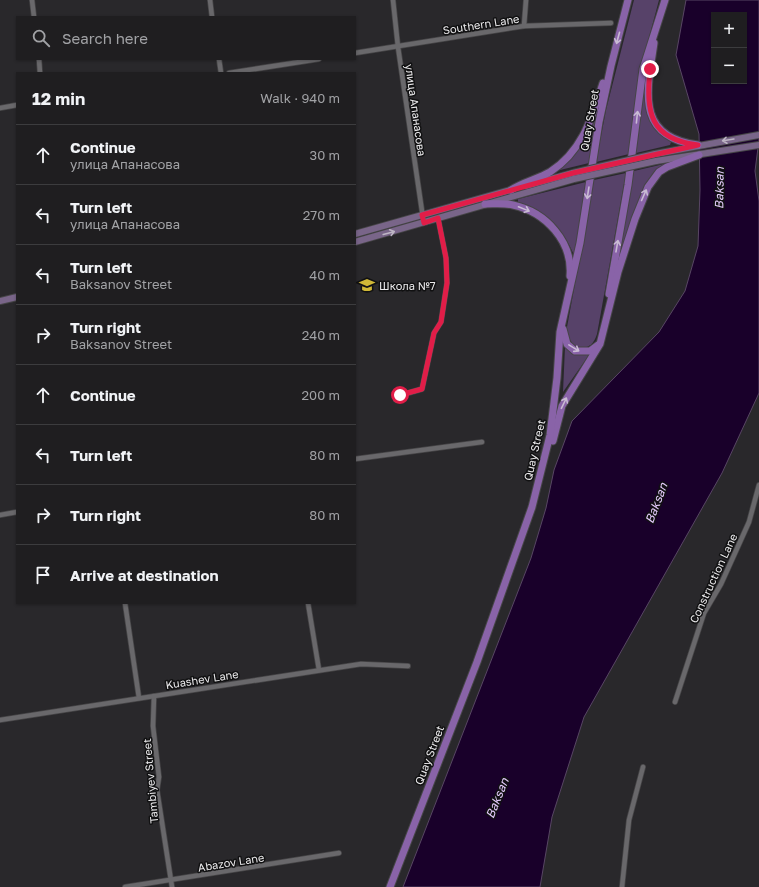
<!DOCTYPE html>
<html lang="en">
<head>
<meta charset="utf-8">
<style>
	:root { --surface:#1f1e20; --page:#272729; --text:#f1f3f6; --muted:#a1a2a5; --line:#3c3c3e }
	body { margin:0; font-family:"Golos Text",sans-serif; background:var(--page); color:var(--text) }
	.controls { position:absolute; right:12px; top:12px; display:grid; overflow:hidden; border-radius:0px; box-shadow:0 1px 3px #0004 }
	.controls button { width:36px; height:36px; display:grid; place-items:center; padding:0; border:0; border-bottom:1px solid var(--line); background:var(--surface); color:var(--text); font:20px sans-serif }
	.stop { position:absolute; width:12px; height:12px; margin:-9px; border:3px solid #e11d48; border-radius:50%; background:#fff }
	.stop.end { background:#e11d48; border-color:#fff; box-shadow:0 1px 4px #0008 }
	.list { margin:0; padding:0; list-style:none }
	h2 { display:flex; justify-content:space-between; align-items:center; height:52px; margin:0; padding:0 16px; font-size:17px }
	h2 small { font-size:13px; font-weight:400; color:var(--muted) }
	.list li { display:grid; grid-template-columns:26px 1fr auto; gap:12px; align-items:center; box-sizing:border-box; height:60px; padding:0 16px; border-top:1px solid var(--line) }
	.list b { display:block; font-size:15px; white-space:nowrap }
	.list p { margin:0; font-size:13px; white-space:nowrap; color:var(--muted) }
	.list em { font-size:13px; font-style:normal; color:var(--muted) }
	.icon { flex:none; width:22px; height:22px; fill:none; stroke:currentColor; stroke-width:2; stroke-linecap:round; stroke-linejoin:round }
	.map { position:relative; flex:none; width:759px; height:887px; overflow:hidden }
	.search { position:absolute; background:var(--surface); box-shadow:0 1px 3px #0004; left:16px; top:16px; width:340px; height:44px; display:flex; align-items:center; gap:10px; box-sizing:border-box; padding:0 14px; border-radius:0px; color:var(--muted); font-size:15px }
	.panel { position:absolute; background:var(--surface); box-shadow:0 1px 3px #0004; left:16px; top:72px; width:340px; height:532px; border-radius:0px }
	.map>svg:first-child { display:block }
</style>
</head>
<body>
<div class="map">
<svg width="759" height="887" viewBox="0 0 759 887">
	<rect width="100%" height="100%" fill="#29282b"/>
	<g fill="#574269">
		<polygon points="634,0 659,0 639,75 629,154 596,162 606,110"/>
		<polygon points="647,66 646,89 663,136 671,142 670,145 636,153"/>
		<path d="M600,100L589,163L560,170L559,168C586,146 590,132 600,100Z"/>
		<polygon points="664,164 665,166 658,170 616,272 634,171"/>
		<path d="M626,173L597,334C593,346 587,350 574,346L567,335V327L594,180Z"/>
		<path d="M586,182L575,257C562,227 548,214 518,203V199Z"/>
		<polygon points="565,347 574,353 589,355 563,392"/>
	</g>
	<path fill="#19002a" stroke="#584664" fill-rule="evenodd" d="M686,0H759V140L755,171L759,201V393L722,473L584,717L552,817L540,887H403L531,558L546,508L554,470L572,421L659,332L685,291L698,246L700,190L699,134L676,55ZM714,15H744V81H714Z"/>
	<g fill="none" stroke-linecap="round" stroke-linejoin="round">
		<defs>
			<g id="minor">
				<polyline points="32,0 34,17"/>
				<polyline points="210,0 212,17"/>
				<polyline points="393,0 398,47 423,218"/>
				<polyline points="524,26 526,0"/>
				<polyline points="355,53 524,26 611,23"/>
				<polyline points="39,59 40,73"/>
				<polyline points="219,59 221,73"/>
				<polyline points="229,73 319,59"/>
				<polyline points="0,108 17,105"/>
				<polyline points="396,400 401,395 422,389 434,333 441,322 447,283 446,258 438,218"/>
				<polyline points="355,459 482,442"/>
				<polyline points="0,515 17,512"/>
				<polyline points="125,603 139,698"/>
				<polyline points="308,603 319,670"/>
				<polyline points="154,696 153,726 159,777 157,790 172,887"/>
				<polyline points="675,702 704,613 721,584 749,522 759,485"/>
				<polyline points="0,720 361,664 408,666"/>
				<polyline points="125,887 339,853"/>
				<polyline points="622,887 629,820 643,767"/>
			</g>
			<g id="secondary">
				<polyline points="655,154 759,135"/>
				<polyline points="656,161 759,145"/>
				<polyline points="525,186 573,173"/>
				<polyline points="355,234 514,189"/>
				<polyline points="355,242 574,179"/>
				<polyline points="0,301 17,297"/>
			</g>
			<g id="primary">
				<path d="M654,43C647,91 635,137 698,145"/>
				<path d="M511,190C523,182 538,179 550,172C583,151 592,117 603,83"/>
				<path d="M485,204C495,204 504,203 513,205C546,212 573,242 570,276"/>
				<polyline points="609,294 628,185 643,69 665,0"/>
				<polyline points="563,329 567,344 575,351 590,351 598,345"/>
				<polyline points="553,441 562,406 600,344 618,272 635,219 648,187 659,172 667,167 699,155"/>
				<polyline points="390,887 477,662 532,507 550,435 557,378 560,332 580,243 599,122 611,66 628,0"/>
			</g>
		</defs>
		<use href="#minor" stroke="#464547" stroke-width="6"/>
		<use href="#secondary" stroke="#464547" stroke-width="8"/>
		<use href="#primary" stroke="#464547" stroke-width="9"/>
		<use href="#minor" stroke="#69686b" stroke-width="4.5"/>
		<use href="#secondary" stroke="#796589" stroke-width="6"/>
		<use href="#primary" stroke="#8963a8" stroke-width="7"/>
		<defs>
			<g id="secondary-bridge">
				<polyline points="573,173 655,154"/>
				<polyline points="574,179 656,161"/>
			</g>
		</defs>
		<use href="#secondary-bridge" stroke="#464547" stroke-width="8" stroke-linecap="butt"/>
		<use href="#secondary-bridge" stroke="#796589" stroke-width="6"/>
	</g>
	<defs><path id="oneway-shaft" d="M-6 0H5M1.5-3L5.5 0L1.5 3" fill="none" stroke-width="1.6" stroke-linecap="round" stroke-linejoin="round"/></defs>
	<g stroke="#c9bbd4">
		<use href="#oneway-shaft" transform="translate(618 38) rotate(105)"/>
		<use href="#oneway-shaft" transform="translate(637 117) rotate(-84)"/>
		<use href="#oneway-shaft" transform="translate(588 193) rotate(99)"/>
		<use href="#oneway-shaft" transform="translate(644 195) rotate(-66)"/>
		<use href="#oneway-shaft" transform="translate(524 209) rotate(22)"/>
		<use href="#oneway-shaft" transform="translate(617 246) rotate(-80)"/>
		<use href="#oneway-shaft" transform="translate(574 348) rotate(31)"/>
		<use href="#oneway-shaft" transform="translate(564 403) rotate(-64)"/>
	</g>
	<g stroke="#bdb5c4">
		<use href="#oneway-shaft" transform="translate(728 140) rotate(171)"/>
		<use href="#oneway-shaft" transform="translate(389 233) rotate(-15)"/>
	</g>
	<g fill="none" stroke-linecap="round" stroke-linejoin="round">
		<path stroke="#e11d48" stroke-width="5" d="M400,395L422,389L434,333L441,322L447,283L446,258L438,218L424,223L422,215L573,173L698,145C649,139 646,112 650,69"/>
	</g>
	<defs>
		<symbol id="school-bare" viewBox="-9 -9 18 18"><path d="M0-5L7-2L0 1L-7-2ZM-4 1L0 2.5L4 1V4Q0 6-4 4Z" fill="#d0b837" stroke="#111112" stroke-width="2.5" paint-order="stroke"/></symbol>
	</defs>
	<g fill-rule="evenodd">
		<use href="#school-bare" x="356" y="274" width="22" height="22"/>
	</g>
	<g text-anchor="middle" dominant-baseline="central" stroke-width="3" stroke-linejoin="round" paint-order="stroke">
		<g font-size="11" fill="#ebeaec" stroke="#111112">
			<text transform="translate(481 24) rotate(-9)">Southern Lane</text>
			<text transform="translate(416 110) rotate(82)">улица Апанасова</text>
			<text transform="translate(589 120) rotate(-80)">Quay Street</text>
			<text transform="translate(534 450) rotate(-77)">Quay Street</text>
			<text transform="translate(713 578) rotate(-65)">Construction Lane</text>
			<text transform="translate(202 679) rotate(-9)">Kuashev Lane</text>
			<text transform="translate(429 755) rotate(-69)">Quay Street</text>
			<text transform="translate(150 781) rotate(-95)">Tambiyev Street</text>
			<text transform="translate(231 862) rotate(-9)">Abazov Lane</text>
		</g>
		<g font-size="11" fill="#ebeaec" stroke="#111112" text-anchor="start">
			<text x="379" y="285">Школа №7</text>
		</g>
		<g font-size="12" font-style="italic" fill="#e6ccfe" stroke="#111112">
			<text transform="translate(719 188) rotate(-89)">Baksan</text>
			<text transform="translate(656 503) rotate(-69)">Baksan</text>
			<text transform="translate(497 798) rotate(-68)">Baksan</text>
		</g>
	</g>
</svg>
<div class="controls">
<button>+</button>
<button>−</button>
</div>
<div class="stop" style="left:400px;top:395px"></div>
<div class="stop end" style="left:650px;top:69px"></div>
<div class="search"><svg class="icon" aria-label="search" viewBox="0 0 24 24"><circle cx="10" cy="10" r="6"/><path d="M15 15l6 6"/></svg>Search here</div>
<section class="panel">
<h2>12 min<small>Walk · 940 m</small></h2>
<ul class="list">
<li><svg class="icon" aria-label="ahead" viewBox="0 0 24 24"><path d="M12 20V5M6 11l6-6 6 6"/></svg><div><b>Continue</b><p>улица Апанасова</p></div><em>30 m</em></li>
<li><svg class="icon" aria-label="left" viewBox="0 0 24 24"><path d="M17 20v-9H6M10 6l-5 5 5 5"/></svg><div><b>Turn left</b><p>улица Апанасова</p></div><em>270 m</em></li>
<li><svg class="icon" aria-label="left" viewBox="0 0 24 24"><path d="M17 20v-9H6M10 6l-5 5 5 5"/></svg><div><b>Turn left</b><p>Baksanov Street</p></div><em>40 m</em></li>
<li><svg class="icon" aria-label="right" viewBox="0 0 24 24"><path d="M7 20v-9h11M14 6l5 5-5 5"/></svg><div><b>Turn right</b><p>Baksanov Street</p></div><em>240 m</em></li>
<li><svg class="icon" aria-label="ahead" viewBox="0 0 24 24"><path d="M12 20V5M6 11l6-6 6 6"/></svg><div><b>Continue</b></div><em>200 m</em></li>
<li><svg class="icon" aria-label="left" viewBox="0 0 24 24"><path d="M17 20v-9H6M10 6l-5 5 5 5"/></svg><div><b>Turn left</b></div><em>80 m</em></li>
<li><svg class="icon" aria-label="right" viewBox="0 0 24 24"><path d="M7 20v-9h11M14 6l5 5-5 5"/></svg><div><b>Turn right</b></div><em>80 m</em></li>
<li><svg class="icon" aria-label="arrive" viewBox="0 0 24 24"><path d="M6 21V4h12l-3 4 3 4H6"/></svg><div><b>Arrive at destination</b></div></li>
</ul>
</section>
</div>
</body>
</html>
